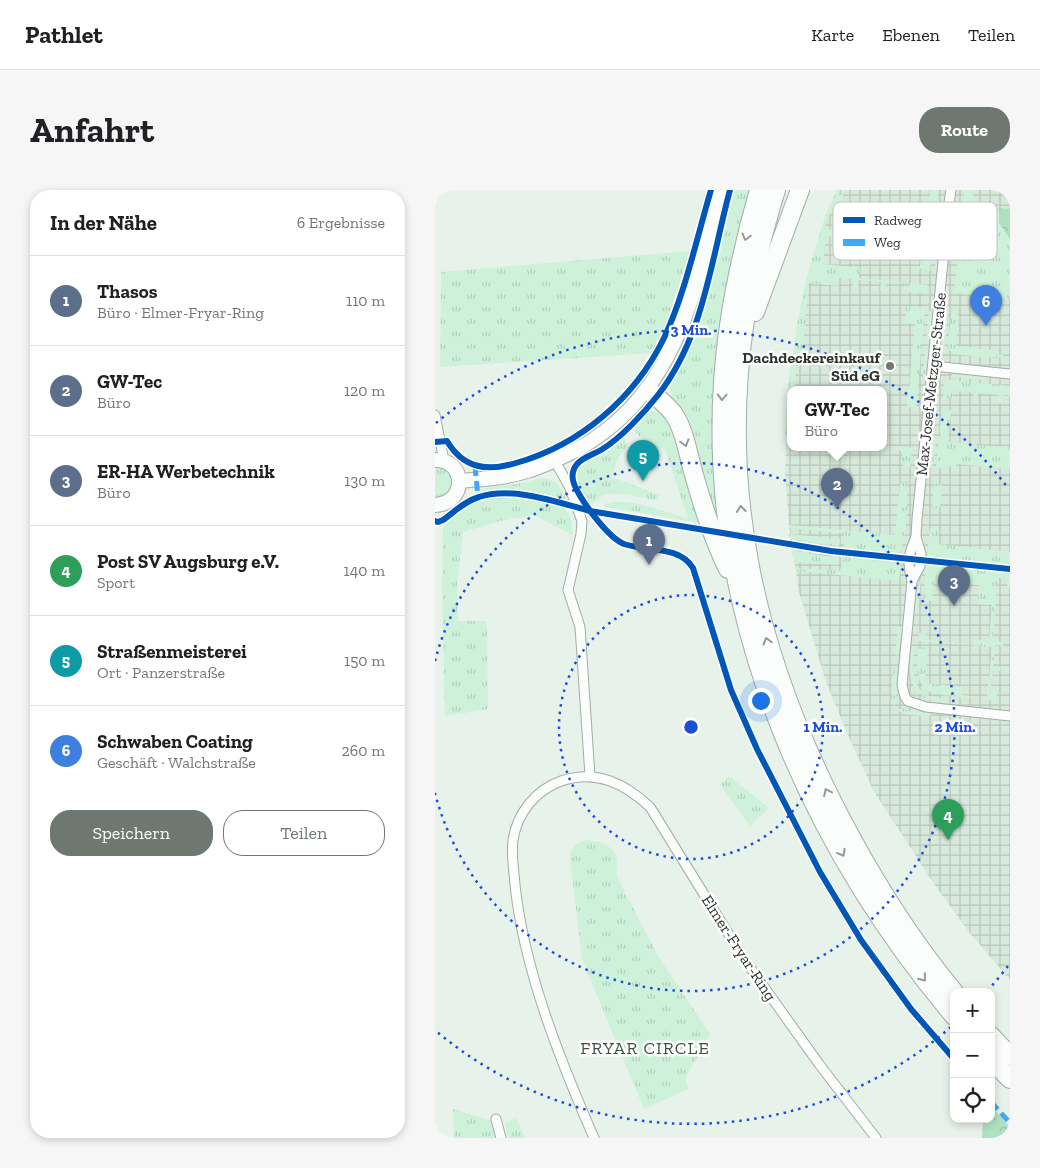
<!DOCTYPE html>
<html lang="de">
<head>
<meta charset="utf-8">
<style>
	:root { --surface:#fff; --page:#f6f6f6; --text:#202124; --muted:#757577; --line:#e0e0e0; --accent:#6f7771 }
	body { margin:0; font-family:"Zilla Slab",serif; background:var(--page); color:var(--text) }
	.controls { position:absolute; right:15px; bottom:15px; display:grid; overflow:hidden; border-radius:10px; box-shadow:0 2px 8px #0003 }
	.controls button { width:45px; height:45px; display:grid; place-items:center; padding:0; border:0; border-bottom:1px solid var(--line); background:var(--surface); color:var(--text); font:25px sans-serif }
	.you { position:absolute; left:325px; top:510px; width:18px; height:18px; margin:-12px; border:4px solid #fff; border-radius:50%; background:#1a73e8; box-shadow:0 0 0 8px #1a73e833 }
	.badge { display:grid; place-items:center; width:32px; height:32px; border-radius:50%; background:var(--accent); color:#fff; font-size:16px; font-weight:700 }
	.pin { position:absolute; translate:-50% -41px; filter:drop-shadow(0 1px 2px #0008) }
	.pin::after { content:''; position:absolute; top:26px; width:18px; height:15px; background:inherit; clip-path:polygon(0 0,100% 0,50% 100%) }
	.popup { position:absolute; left:352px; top:196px; width:100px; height:65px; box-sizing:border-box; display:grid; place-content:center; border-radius:10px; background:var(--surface); filter:drop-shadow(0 1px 4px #0005); font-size:16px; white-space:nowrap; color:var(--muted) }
	.popup b { font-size:19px; color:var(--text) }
	.popup::after { content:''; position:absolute; left:50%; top:100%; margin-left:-10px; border:10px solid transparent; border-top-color:var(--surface) }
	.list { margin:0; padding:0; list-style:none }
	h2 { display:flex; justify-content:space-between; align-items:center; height:65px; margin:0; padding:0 20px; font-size:21px }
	h2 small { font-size:16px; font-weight:400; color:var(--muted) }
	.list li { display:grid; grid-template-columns:32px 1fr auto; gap:15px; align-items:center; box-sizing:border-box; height:90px; padding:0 20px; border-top:1px solid var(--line) }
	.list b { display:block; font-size:19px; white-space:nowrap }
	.list p { margin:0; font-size:16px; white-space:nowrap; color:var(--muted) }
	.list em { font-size:16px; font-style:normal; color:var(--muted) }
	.actions { display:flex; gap:10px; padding:15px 20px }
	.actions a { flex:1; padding:11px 0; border:1px solid var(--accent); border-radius:20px; text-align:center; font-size:18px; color:var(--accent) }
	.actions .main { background:var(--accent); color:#fff }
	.icon { flex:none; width:28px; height:28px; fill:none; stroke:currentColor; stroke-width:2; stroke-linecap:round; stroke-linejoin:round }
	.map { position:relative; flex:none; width:575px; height:948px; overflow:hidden; border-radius:20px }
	header { display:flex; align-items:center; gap:30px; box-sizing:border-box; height:70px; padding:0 25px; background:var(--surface); border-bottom:1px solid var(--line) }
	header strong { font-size:24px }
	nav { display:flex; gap:28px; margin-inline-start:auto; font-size:18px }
	.intro { display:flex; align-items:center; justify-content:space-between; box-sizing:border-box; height:120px; padding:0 30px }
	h1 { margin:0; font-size:35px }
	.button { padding:12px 22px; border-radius:20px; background:var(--accent); color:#fff; font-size:18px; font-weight:700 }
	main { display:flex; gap:30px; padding:0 30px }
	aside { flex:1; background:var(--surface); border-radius:20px; box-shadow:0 2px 8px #0003 }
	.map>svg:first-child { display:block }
</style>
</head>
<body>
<header>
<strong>Pathlet</strong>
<nav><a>Karte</a><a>Ebenen</a><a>Teilen</a></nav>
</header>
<div class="intro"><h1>Anfahrt</h1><a class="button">Route</a></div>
<main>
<aside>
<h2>In der Nähe<small>6 Ergebnisse</small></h2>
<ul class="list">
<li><span class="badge" style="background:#5c6f8a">1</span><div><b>Thasos</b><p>Büro · Elmer-Fryar-Ring</p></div><em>110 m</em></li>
<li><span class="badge" style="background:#5c6f8a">2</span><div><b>GW-Tec</b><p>Büro</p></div><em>120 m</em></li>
<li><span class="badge" style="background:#5c6f8a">3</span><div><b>ER-HA Werbetechnik</b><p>Büro</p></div><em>130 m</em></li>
<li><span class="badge" style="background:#2e9e5b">4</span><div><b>Post SV Augsburg e.V.</b><p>Sport</p></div><em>140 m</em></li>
<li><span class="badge" style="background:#0f9aa8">5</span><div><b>Straßenmeisterei</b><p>Ort · Panzerstraße</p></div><em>150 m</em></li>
<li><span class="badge" style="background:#3f7fe0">6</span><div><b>Schwaben Coating</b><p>Geschäft · Walchstraße</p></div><em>260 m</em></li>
</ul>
<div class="actions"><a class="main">Speichern</a><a>Teilen</a></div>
</aside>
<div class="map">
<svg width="575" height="948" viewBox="0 0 575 948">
	<defs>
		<pattern id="industrial-grid" width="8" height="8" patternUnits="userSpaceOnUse" patternTransform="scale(1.25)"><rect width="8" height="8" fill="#d6e9db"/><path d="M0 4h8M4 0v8" fill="none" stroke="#b8c8bc"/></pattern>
		<pattern id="grass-tufts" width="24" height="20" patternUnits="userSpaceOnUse" patternTransform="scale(1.25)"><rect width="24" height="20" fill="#cef1da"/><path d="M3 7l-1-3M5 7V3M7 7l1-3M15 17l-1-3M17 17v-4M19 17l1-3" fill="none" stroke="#b1cfbb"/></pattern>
		<pattern id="forest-crowns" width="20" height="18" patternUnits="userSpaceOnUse" patternTransform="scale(1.25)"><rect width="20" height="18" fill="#afe0c1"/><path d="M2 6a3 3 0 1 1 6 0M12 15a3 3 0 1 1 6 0" fill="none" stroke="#97c1a6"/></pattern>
	</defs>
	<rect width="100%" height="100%" fill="#e7f2ea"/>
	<path fill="url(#industrial-grid)" fill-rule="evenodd" d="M402,0H575V790L534,742L499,694L438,600L413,545L391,492L364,402L354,335L350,282L354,189L368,104L390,27ZM356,200H448V258H356Z"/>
	<g fill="url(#grass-tufts)">
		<path d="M299,0H315C292,83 277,165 277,251C277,277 281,302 283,327L282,331L247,219L237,206L234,195C272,139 281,64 299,0Z"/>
		<path d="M402,0H405L404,5H408L407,27H405L404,23L401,21L395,24L389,39L397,40L401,38L402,35L407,36L406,43H400L399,47L391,46L388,74L425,78L424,88L493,95L492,104L473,102V94L451,92L450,100H445L446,92L423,90L422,98L418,97V89L404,88L403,96L374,93L366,175H361L360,200H356V244H350C355,160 367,77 402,0Z"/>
		<polygon points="495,0 503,0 495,81 478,79 477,76 485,77 486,65 478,64 478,62 487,63 488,47 480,46 480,44 489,44 490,33 482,31 482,28 492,28"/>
		<polygon points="529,0 539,0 537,15 565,18 575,31 575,109 519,103"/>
		<polygon points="503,45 503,79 500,80 502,46"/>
		<polygon points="255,61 232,130 218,163 5,177 6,82"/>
		<polygon points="471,116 490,118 481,218 472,217 480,134 470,133"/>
		<polygon points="496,121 498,123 495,156 491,152 494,122"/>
		<polygon points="511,123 513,125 510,155 508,157 507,147 509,125"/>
		<polygon points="516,123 522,124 524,127 521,156 557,160 557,164 568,165 568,169 518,164 513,158"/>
		<polygon points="494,160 491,189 488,186 490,162"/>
		<polygon points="520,184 548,186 548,190 519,187 516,185"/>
		<polygon points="515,190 575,196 575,206 569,205 568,213 564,213 564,205 543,203 542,211 538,210 539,202 518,201 517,208 508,208 509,195"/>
		<polygon points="507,219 516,220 513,252 575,258 575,279 522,274 521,276 501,278"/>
		<path d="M214,220L231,225L237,235L266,333L167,316C189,303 229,323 253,328L230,259L226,258L220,264L212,261L206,248L196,237Z"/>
		<path d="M185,246L190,249L193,257L184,266L176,288L185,290L224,305L222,310C205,309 187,300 170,305C165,307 161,311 157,314L152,313L139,290L140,282L143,275L168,261Z"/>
		<polygon points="497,249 501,249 498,275 495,277 494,275"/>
		<polygon points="464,256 477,258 475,278 467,275 467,261 463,260"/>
		<path d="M0,275C26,280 22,309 0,308Z"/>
		<path d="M105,288C121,288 125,297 132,310L81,301L65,300L48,303L44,299L88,293Z"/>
		<path d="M469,291H473C472,307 472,353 464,364L409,358L410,346L406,343L355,338L354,335L460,345L465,294Z"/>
		<polygon points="499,293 506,294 508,299 507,299 505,319 497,318"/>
		<path d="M57,306H69L128,316C136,326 138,332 137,345L99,325L65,331L28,342L22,393L23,431H52L53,519L10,526L7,394L8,338C17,323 41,310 57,306Z"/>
		<polygon points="495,338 501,339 505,342 503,354 575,362 575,375 492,367"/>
		<polygon points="354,344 405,349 404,357 354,348"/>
		<polygon points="356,361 403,368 402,375 359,372"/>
		<polygon points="409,368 466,373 464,391 361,381 361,378 405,381"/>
		<polygon points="491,375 575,383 575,397 572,397 573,389 563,388 558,446 561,447 561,451 568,452 568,456 560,455 558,476 566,477 565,481 558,480 555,503 562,504 562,509 560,511 552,510 557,457 484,451 484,443 494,446 494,450 538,455 539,450 554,450 557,415 543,414 544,395 499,391 497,411 488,410"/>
		<polygon points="486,388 483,422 481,423 479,421 482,401"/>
		<polygon points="463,437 467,437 464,464 462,466 460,464"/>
		<path d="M478,457C480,461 479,467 478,472C478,497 485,507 510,509L511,513C475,509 473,491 475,459Z"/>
		<path d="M483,457L493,458L490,493L527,497L526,505L535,506V508C492,504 479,505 483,457Z"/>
		<polygon points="460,480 462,483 461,512 458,516 456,506 458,482"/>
		<polygon points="465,519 494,523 496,525 494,527 470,524 463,521"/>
		<polygon points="294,586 334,618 315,636 285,595"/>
		<path d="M150,650C163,651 183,655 182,673C182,679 180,682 183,689L223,766L275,844L250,889L254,899L209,919L147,769L135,669C136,657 140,655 150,650Z"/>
		<polygon points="18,919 58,931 62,948 19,948"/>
		<polygon points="81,928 90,948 73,948 70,933"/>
	</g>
	<g fill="url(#forest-crowns)">
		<polygon points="564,18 575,19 575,49 564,33"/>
		<polygon points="556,916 575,937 575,948 547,948 548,929 556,929"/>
	</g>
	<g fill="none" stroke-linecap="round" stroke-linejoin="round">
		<defs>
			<g id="street">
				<polyline points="516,0 514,13 509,21 508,34 511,42 482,329 481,347 486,364 485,370 485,376 477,391 467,495 470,507 473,511 491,517 575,526"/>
				<path d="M511,42C520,32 520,25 514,13"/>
				<polyline points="498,176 575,184"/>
				<polyline points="0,225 9,271"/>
				<polyline points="120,271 134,296 147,331 146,344 133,400 145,437 155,586"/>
				<path d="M477,391C472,371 473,365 481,347"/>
				<polyline points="61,929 66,948"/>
				<path d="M159,948C125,870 89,780 80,695C79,680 76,665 78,650C82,623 101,600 126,591C161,579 189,593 215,617L309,769L384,874L441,948"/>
			</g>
			<g id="secondary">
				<path d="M0,270C31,269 33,313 0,315"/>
				<path d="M25,291C47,289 70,288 92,281C109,276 125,268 141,260C243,205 258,102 287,0"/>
			</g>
			<g id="highway">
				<path d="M324,0C306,63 292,127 288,192C273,424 372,651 519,826"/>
				<path d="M341,0C328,43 316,86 310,130C284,302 321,460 398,613C432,680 471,744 519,802"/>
				<polyline points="320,122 365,0"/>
				<path d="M213,200C222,207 231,214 238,223C250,240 253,265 259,285C268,316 278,349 293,379"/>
				<polyline points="556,846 575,866"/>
				<polyline points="556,869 575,889"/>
			</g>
		</defs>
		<use href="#street" stroke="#a4aca6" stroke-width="11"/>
		<use href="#secondary" stroke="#a4aca6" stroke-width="16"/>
		<use href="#highway" stroke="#a4aca6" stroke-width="20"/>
		<use href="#street" stroke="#fbfdfc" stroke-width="9"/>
		<use href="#secondary" stroke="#fbfdfc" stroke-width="14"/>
		<use href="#highway" stroke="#fbfdfc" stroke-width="18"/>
		<g stroke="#3fa9f5" stroke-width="5" stroke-dasharray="10 5" stroke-linecap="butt">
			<polyline points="40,276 43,307"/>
			<polyline points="556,912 575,933"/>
		</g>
		<defs>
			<g id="cycleway">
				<path d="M295,0C276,70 269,146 223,205C209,223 186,248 166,260C157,265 143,269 139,279C135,288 140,297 144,304C152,318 174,348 189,354C212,362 244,355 258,378L296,500L322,559L385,682L426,750L476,819L519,869"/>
				<path d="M0,252L12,251C28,278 51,282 81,273C145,255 200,208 229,148C250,104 262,47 276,0"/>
				<path d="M0,331L3,332L8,330C19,322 30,311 44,307C77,296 122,312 155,321L396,361L575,379"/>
			</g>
		</defs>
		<use href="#cycleway" stroke="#fff" stroke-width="9"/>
		<use href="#cycleway" stroke="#0057b8" stroke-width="6"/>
	</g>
	<defs><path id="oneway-chevron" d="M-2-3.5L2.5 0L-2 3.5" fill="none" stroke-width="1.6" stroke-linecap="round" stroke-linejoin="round" transform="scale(1.25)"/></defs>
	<g stroke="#949996">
		<use href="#oneway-chevron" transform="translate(311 47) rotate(105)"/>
		<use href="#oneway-chevron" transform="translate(287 207) rotate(92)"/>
		<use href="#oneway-chevron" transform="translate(250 253) rotate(74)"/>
		<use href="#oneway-chevron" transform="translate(306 319) rotate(-96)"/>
		<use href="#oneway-chevron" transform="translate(332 451) rotate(-106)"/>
		<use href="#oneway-chevron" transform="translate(392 602) rotate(-116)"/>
		<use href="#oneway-chevron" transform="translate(407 663) rotate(61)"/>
		<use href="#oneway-chevron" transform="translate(488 788) rotate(52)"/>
	</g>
	<g fill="none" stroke="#1d4ed8" stroke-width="2.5" stroke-dasharray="2.5 5">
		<circle cx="256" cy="537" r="132"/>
		<path d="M0 471A264 264 0 1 1 0 603"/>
		<path d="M573 776A397 397 0 0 1 553 800M516 837A397 397 0 0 1 1 841M1 233A397 397 0 0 1 573 298"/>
	</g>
	<circle fill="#6f7771" stroke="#fff" stroke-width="2" cx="455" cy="176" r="5"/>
	<g text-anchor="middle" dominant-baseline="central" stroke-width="5" stroke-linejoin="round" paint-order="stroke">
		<g font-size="16" font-weight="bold" fill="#2e3530" stroke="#fff" text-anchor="end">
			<text x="445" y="167">Dachdeckereinkauf<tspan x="445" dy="18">Süd eG</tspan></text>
		</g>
		<g font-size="16" fill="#2e3530" stroke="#fff">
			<text transform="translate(496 194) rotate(-84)">Max-Josef-Metzger-Straße</text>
			<text transform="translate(304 758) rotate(57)">Elmer-Fryar-Ring</text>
		</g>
		<g font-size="18" letter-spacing="1" fill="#405146" stroke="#fff">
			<text x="210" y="858">FRYAR CIRCLE</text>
		</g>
	</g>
	<rect x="398" y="12" width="164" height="58" rx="8" fill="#fff" stroke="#c0c2c1" stroke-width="1"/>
	<rect x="408" y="27" width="22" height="6" fill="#0057b8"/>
	<rect x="408" y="49" width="22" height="7" fill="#3fa9f5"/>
	<g font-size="14" fill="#2e3530">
		<text x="439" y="35">Radweg</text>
		<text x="439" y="57">Weg</text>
	</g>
	<circle cx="256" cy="537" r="8" fill="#1d4ed8" stroke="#fff" stroke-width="2.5"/>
	<g font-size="15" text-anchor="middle" font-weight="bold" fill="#1d4ed8" stroke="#fff" stroke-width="5" stroke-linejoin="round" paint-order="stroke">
		<text x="256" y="145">3 Min.</text>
		<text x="388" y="542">1 Min.</text>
		<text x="520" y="542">2 Min.</text>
	</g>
</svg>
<div class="controls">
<button>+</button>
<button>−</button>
<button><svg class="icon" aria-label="locate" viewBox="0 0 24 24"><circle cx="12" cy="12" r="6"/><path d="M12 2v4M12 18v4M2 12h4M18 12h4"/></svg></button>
</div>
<div class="you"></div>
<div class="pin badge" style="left:214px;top:375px;background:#5c6f8a">1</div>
<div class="pin badge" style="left:402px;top:319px;background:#5c6f8a">2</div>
<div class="popup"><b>GW-Tec</b>Büro</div>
<div class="pin badge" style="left:519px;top:416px;background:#5c6f8a">3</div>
<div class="pin badge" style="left:513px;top:650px;background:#2e9e5b">4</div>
<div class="pin badge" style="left:208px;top:291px;background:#0f9aa8">5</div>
<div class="pin badge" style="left:551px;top:136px;background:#3f7fe0">6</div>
</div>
</main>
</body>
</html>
